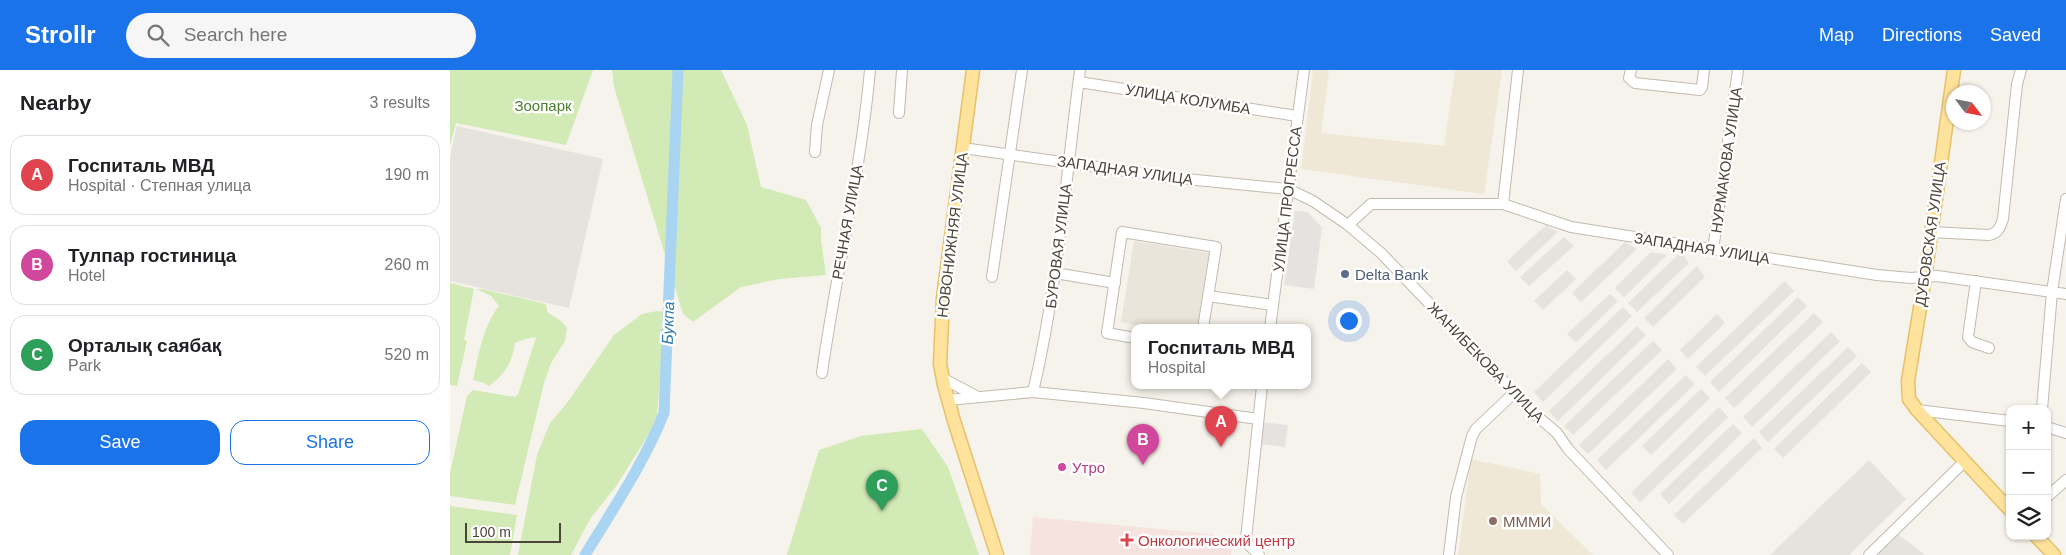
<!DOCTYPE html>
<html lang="en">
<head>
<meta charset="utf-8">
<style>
	:root { --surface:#fff; --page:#f6f6f6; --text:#202124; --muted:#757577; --line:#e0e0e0; --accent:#1a73e8 }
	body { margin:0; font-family:Helvetica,sans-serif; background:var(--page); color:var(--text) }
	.controls { position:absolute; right:15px; bottom:15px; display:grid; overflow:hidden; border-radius:10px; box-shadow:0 1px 4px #0004 }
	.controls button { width:45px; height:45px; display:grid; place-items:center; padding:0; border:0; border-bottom:1px solid var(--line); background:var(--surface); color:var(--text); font:25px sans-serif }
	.compass { position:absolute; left:1496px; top:15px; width:45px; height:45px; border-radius:50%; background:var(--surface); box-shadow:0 1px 4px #0004; rotate:122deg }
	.scale { position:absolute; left:15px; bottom:12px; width:96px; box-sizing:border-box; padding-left:5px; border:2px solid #4b4439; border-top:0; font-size:14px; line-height:18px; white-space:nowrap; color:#4b4439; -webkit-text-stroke:4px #fff; paint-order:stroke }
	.you { position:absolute; left:898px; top:250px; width:18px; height:18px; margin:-12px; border:4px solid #fff; border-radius:50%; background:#1a73e8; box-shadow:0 0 0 8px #1a73e833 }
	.badge { display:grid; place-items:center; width:32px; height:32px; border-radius:50%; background:var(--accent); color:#fff; font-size:16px; font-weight:700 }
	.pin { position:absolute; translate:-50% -41px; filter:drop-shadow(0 1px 2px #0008) }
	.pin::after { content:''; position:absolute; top:26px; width:18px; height:15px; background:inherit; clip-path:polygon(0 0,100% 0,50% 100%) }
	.popup { position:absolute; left:681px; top:254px; width:180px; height:65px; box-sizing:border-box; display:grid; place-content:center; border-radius:10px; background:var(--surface); filter:drop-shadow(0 1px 4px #0005); font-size:16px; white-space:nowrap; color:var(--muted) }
	.popup b { font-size:19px; color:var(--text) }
	.popup::after { content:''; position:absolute; left:50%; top:100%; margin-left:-10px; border:10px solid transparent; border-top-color:var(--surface) }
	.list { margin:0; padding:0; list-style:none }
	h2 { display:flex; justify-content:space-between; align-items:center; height:65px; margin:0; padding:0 20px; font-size:21px }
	h2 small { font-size:16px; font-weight:400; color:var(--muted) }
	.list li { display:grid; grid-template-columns:32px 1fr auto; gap:15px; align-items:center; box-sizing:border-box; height:80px; margin:0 10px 10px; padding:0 10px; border:1px solid var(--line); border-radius:15px }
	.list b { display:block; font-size:19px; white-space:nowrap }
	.list p { margin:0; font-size:16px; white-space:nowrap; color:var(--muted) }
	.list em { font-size:16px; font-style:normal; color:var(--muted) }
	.actions { display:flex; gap:10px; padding:15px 20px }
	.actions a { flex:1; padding:11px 0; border:1px solid var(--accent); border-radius:15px; text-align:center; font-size:18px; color:var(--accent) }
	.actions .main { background:var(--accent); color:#fff }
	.icon { flex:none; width:28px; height:28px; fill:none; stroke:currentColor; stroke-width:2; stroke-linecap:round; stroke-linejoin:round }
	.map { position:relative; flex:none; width:1616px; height:485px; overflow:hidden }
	header { display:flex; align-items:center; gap:30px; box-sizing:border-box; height:70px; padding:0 25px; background:var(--accent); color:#fff }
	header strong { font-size:24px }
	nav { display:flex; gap:28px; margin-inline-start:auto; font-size:18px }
	.search { width:350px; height:45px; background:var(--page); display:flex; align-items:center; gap:12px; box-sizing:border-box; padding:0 18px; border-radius:28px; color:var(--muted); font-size:19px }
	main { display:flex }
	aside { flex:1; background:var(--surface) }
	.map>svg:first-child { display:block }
</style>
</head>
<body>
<header>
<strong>Strollr</strong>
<div class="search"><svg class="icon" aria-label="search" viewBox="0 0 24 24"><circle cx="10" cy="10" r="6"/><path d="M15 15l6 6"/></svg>Search here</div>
<nav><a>Map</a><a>Directions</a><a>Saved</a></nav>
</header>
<main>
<aside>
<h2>Nearby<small>3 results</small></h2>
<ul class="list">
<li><span class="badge" style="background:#e0444e">A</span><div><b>Госпиталь МВД</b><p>Hospital · Степная улица</p></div><em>190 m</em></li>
<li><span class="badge" style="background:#d1479c">B</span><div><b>Тулпар гостиница</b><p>Hotel</p></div><em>260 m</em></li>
<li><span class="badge" style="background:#2e9e5b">C</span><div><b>Орталық саябақ</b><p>Park</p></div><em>520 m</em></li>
</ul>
<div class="actions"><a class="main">Save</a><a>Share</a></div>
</aside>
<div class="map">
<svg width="1616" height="485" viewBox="0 0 1616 485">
	<rect width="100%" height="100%" fill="#f6f3ec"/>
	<polygon fill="#eae5da" points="684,171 759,183 747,258 701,258 671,252"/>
	<g fill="#e6e2dd">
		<polygon points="7,56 153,89 119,238 0,211 0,87"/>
		<polygon points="1096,155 1108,162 1066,201 1057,191"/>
		<polygon points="1114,167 1124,176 1079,216 1070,207"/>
		<polygon points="1175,172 1187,179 1131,232 1122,223"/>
		<polygon points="1201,182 1217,185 1174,227 1165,218"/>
		<polygon points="1231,182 1239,193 1187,242 1178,233"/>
		<polygon points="1247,196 1255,207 1203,257 1194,248"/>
		<polygon points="1117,200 1126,209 1093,240 1084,231"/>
		<polygon points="1335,211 1344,221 1255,306 1246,297"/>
		<polygon points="1160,224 1168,231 1126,273 1117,264"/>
		<polygon points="1348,227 1357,236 1269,322 1260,312"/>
		<polygon points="1173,237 1182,246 1093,332 1084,322"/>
		<polygon points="1364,243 1373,252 1284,338 1275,328"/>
		<polygon points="1267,244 1275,253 1238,289 1230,280"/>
		<polygon points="1187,256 1196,265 1108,351 1099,341"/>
		<polygon points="1381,262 1390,271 1302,357 1293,347"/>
		<polygon points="1203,271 1212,280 1123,365 1114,356"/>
		<polygon points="1398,277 1407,286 1318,372 1309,362"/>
		<polygon points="1218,289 1227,299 1138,384 1129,375"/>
		<polygon points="1412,293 1421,302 1333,388 1324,379"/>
		<polygon points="1236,305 1245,314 1156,400 1147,390"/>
		<polygon points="1251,319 1260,328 1201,385 1192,376"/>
		<polygon points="1269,337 1278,347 1190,432 1181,423"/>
		<polygon points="1283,354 1292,363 1219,434 1210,424"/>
		<polygon points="1304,368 1312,378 1233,454 1224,445"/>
		<polygon points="1419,390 1456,429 1399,485 1320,485"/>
		<polygon points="1444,461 1475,485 1419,485"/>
	</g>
	<g fill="#efe8d6">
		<polygon points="863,0 879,0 871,63 994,76 1005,0 1052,0 1034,124 851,99"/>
		<polygon points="1021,389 1090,404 1091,434 1143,485 1008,485"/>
	</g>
	<polygon fill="#f6e3e0" points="583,447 762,464 783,476 781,485 580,485"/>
	<g fill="#d2eab5">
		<polygon points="0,0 143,0 116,75 6,53 0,76"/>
		<polygon points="162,0 271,0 297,55 311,117 356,130 371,158 371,170 376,205 329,209 291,217 243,252 233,244 164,17"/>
		<polygon points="0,213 24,219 14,270 17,271 7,316 0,315"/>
		<path d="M27,219H32L96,234L97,242L111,251L117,258L115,271L101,293L94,313L65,435L0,426V403L17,326L23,320L65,327L68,325L86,267L75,269L65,273C63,291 54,306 39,316L34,313L23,310C29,284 33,256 49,236L41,226Z"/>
		<polygon points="207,241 215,242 207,345 200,362 167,415 140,449 121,485 68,485 87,385 100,353 117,333 164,265 192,244"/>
		<polygon points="472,359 498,397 529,485 337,485 369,380 411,366"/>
		<polygon points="0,436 67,445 60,485 0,485"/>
	</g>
	<g fill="#e5e3e0">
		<polygon points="845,141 858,142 872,158 864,219 834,215"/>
		<polygon points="811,352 838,355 835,377 809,374"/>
	</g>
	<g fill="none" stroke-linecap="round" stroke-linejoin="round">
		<path stroke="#a9d4f2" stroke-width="11" d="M135,485C163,439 194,393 214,343L228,0"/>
		<defs>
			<g id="minor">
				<polyline points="1181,0 1179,8 1185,13 1250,20 1252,17 1254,0"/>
				<polyline points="629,12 847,46"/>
				<polyline points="449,43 452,0"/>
				<polyline points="513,78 726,108 838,119 863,131 898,155 931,183 1087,346 1107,363 1118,379 1218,485"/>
				<polyline points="365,82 367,55 379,0"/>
				<polyline points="1053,134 1068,0"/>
				<polyline points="898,155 921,134 1053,134 1121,157 1427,205 1461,208 1487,206 1616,224"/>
				<path d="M1481,162L1539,165C1548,163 1550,158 1553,149L1567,14L1571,0"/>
				<polyline points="1263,180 1288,0"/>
				<polyline points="605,203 665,213"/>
				<polyline points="542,207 572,0"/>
				<polyline points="1526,211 1518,267 1522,272 1539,278"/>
				<polyline points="758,226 823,235"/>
				<polyline points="820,258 854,0"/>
				<polyline points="685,268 657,263 672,162 766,177 753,258"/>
				<path d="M372,303C386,202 411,102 420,0"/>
				<polyline points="492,308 528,327"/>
				<path d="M583,322C608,216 616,107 630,0"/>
				<polyline points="498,330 583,322 694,333 808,349"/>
				<polyline points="1592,339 1602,222 1616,129"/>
				<polyline points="1467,340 1560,351"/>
				<polyline points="1597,357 1616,363"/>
				<polyline points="1597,427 1616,410"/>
				<polyline points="809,485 799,475 796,469 812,316"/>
				<polyline points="999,485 1006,427 1022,366 1026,359 1065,322"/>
				<polyline points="1419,485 1514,392"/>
			</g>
			<g id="major">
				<polyline points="523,0 493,228 490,294 494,315 504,351 547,485"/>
				<polyline points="1504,0 1475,207 1458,311 1459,329 1467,340 1560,440"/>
				<polyline points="1586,466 1604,485"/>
			</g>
		</defs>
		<use href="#minor" stroke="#c2bbae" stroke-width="12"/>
		<use href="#major" stroke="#e6c16a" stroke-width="15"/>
		<use href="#minor" stroke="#fff" stroke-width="10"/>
		<use href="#major" stroke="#ffe39c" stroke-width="12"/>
	</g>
	<circle fill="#5c6f8a" stroke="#fff" stroke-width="2" cx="895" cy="204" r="5"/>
	<circle fill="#d1479c" stroke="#fff" stroke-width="2" cx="612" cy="397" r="5"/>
	<circle fill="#8d6e63" stroke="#fff" stroke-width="2" cx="1043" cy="451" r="5"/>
	<path fill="#e0444e" stroke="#fff" stroke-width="2" d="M674.5 462.5h5v5h5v5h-5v5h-5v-5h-5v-5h5z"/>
	<g text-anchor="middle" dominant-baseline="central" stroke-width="5" stroke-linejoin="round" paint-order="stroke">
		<g font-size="15" fill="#4b4439" stroke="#fff">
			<text transform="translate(738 29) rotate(9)">УЛИЦА КОЛУМБА</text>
			<text transform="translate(1276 90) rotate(-82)">НУРМАКОВА УЛИЦА</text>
			<text transform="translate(675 100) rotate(8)">ЗАПАДНАЯ УЛИЦА</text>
			<text transform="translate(837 129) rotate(-83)">УЛИЦА ПРОГРЕССА</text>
			<text transform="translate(397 152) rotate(-80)">РЕЧНАЯ УЛИЦА</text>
			<text transform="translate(1480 164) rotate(-82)">ДУБОВСКАЯ УЛИЦА</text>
			<text transform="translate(502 165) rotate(-83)">НОВОНИЖНЯЯ УЛИЦА</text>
			<text transform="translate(608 176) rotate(-83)">БУРОВАЯ УЛИЦА</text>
			<text transform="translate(1252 178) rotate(9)">ЗАПАДНАЯ УЛИЦА</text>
			<text transform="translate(1036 292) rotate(46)">ЖАНИБЕКОВА УЛИЦА</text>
		</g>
		<g font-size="15" fill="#4a7f2a" stroke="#fff">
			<text x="93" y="35">Зоопарк</text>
		</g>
		<g font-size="15" fill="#4e5e75" stroke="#fff" text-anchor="start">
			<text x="905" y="204">Delta Bank</text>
		</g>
		<g font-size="15" fill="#b23c85" stroke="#fff" text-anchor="start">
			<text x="622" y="397">Утро</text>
		</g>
		<g font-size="15" fill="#785e54" stroke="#fff" text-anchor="start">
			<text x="1053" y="451">МММИ</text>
		</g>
		<g font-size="15" fill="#be3a42" stroke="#fff" text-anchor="start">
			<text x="688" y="470">Онкологический центр</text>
		</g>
		<g font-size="16" font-style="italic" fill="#2e7ab2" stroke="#fff">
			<text transform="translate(218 253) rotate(-88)">Букпа</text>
		</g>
	</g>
</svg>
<div class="controls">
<button>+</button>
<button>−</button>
<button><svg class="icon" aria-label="layers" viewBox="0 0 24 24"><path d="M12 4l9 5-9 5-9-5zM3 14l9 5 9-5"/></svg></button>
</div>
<svg class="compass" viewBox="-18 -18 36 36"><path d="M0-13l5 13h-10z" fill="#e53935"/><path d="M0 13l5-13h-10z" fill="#757577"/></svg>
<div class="scale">100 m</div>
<div class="you"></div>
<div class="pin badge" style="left:771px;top:377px;background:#e0444e">A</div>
<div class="popup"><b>Госпиталь МВД</b>Hospital</div>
<div class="pin badge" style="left:693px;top:395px;background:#d1479c">B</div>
<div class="pin badge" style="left:432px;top:441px;background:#2e9e5b">C</div>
</div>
</main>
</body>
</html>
